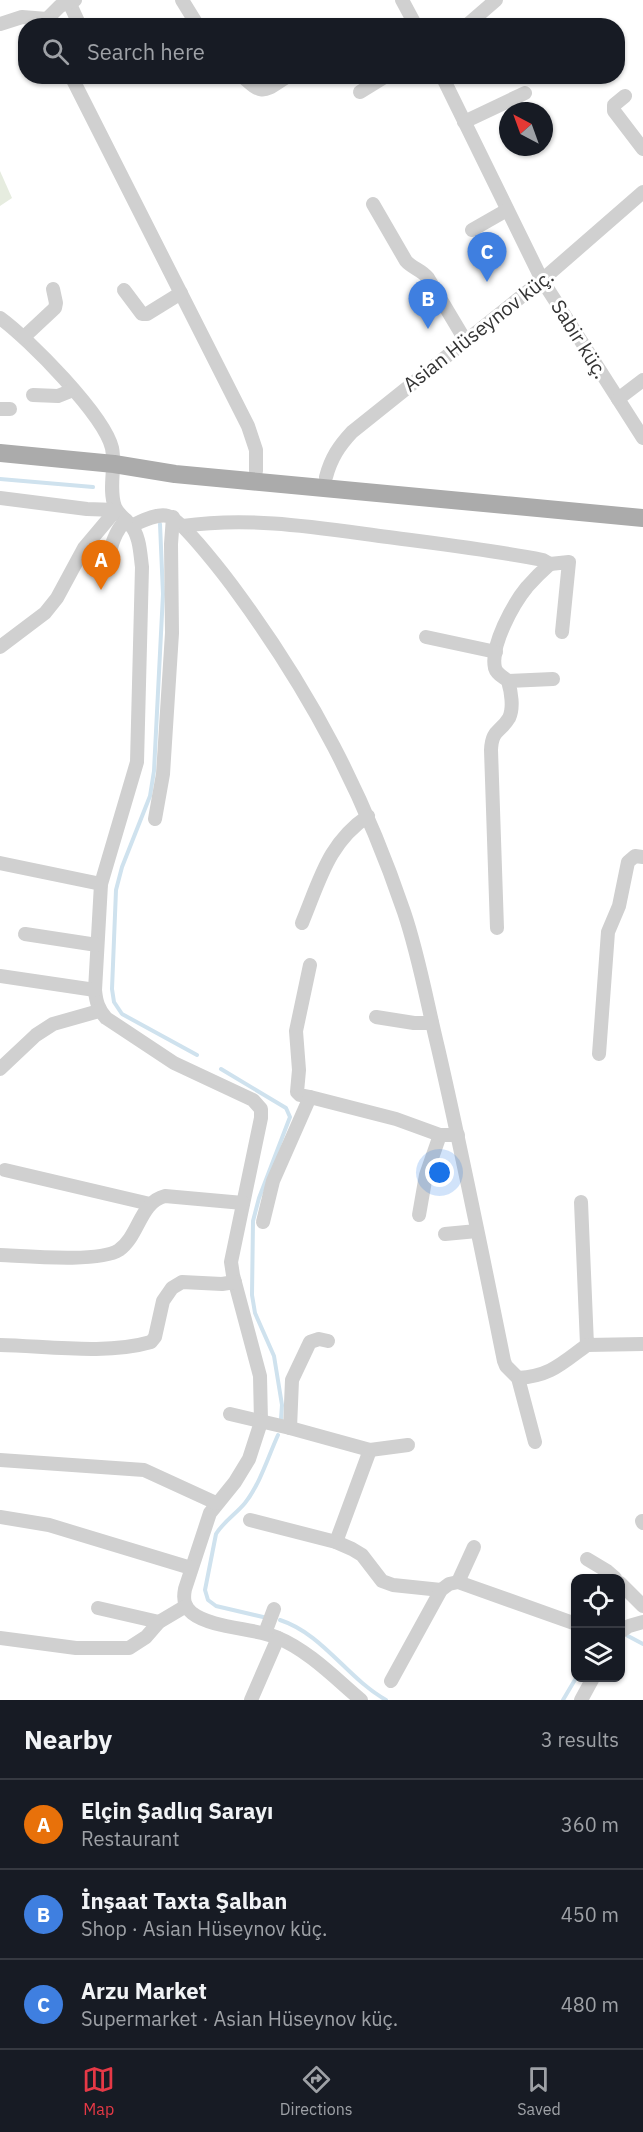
<!DOCTYPE html>
<html lang="en">
<head>
<meta charset="utf-8">
<style>
	:root { --surface:#171b24; --page:#242831; --text:#f1f3f6; --muted:#9ea1a6; --line:#363941; --accent:#e63946 }
	body { margin:0; font-family:"IBM Plex Sans",sans-serif; background:var(--page); color:var(--text) }
	.controls { position:absolute; right:18px; bottom:18px; display:grid; overflow:hidden; border-radius:12px; box-shadow:0 2px 4px #0004 }
	.controls button { width:54px; height:54px; display:grid; place-items:center; padding:0; border:0; border-bottom:2px solid var(--line); background:var(--surface); color:var(--text); font:30px sans-serif }
	.compass { position:absolute; left:499px; top:102px; width:54px; height:54px; border-radius:50%; background:var(--surface); box-shadow:0 2px 4px #0004; rotate:319deg }
	.you { position:absolute; left:440px; top:1173px; width:21px; height:21px; margin:-15px; border:4px solid #fff; border-radius:50%; background:#1a73e8; box-shadow:0 0 0 9px #1a73e833 }
	.badge { display:grid; place-items:center; width:39px; height:39px; border-radius:50%; background:var(--accent); color:#fff; font-size:20px; font-weight:700 }
	.pin { position:absolute; translate:-50% -50px; filter:drop-shadow(0 2px 3px #0008) }
	.pin::after { content:''; position:absolute; top:32px; width:21px; height:18px; background:inherit; clip-path:polygon(0 0,100% 0,50% 100%) }
	.list { margin:0; padding:0; list-style:none }
	h2 { display:flex; justify-content:space-between; align-items:center; height:78px; margin:0; padding:0 24px; font-size:26px }
	h2 small { font-size:20px; font-weight:400; color:var(--muted) }
	.list li { display:grid; grid-template-columns:39px 1fr auto; gap:18px; align-items:center; box-sizing:border-box; height:90px; padding:0 24px; border-top:2px solid var(--line) }
	.list b { display:block; font-size:22px; white-space:nowrap }
	.list p { margin:0; font-size:20px; white-space:nowrap; color:var(--muted) }
	.list em { font-size:20px; font-style:normal; color:var(--muted) }
	.icon { flex:none; width:33px; height:33px; fill:none; stroke:currentColor; stroke-width:2; stroke-linecap:round; stroke-linejoin:round }
	.map { position:relative; flex:none; width:643px; height:1700px; overflow:hidden }
	.search { position:absolute; background:var(--surface); box-shadow:0 2px 4px #0004; left:18px; right:18px; top:18px; height:66px; display:flex; align-items:center; gap:15px; box-sizing:border-box; padding:0 21px; border-radius:24px; color:var(--muted); font-size:22px }
	.sheet { height:348px; background:var(--surface) }
	nav { display:flex; justify-content:space-around; align-items:center; box-sizing:border-box; height:84px; border-top:2px solid var(--line); background:var(--surface); font-size:16px; color:var(--muted) }
	nav a { display:grid; justify-items:center; gap:3px }
	nav .on { color:var(--accent) }
	.map>svg:first-child { display:block }
</style>
</head>
<body>
<div class="map">
<svg width="643" height="1700" viewBox="0 0 643 1700">
	<rect width="100%" height="100%" fill="#fff"/>
	<polygon fill="#e6ecdf" points="0,171 12,198 0,206"/>
	<g fill="none" stroke-linecap="round" stroke-linejoin="round">
		<g stroke="#cfe2ee" stroke-width="4">
			<polyline points="0,479 93,487"/>
			<polyline points="160,524 163,594 154,771 150,796 122,867 116,890 112,989 114,1002 122,1014 197,1055"/>
			<polyline points="221,1069 286,1108 290,1117 259,1198 253,1221 252,1295 255,1313 274,1356 282,1405 281,1419"/>
			<path d="M263,1617L216,1606L208,1600L205,1590L216,1534C224,1521 236,1514 245,1503C260,1484 268,1457 278,1435"/>
			<path d="M280,1620C323,1634 347,1678 386,1700"/>
			<polyline points="628,1636 643,1644"/>
			<polyline points="563,1700 576,1678"/>
		</g>
		<g stroke="#d0d0d0" stroke-width="14">
			<polyline points="182,0 198,26"/>
			<polyline points="402,0 416,26"/>
			<polyline points="69,2 80,26"/>
			<polyline points="47,19 60,6 75,0"/>
			<polyline points="0,24 22,17 47,19"/>
			<polyline points="466,26 496,0"/>
			<polyline points="71,76 248,426 256,450 256,471"/>
			<path d="M242,76C264,97 264,91 288,76"/>
			<polyline points="442,76 542,280 643,438"/>
			<polyline points="360,92 386,76"/>
			<polyline points="625,96 614,105 614,111 643,149"/>
			<polyline points="464,122 525,93"/>
			<path d="M373,204L406,261C412,268 422,270 428,278L465,340"/>
			<polyline points="472,230 507,210"/>
			<polyline points="124,290 142,314 147,314 181,293"/>
			<path d="M0,318C29,339 104,415 112,448C116,467 108,489 115,507C118,514 125,519 130,524C140,536 140,552 142,567L137,762L101,884L95,990C96,1001 98,1009 106,1018L174,1063L253,1100L261,1109V1118L231,1262L233,1275L260,1376L261,1422L249,1459L235,1482L210,1513L185,1589C183,1599 184,1607 192,1613C211,1628 253,1628 276,1637C308,1650 335,1678 361,1700"/>
			<polyline points="24,337 55,308 56,303 53,289"/>
			<polyline points="33,395 58,396 73,390"/>
			<polyline points="618,399 643,380"/>
			<polyline points="0,409 10,409"/>
			<path d="M326,477C331,458 339,446 352,432L542,280L643,192"/>
			<polyline points="0,498 87,509 116,510"/>
			<path d="M131,526C142,521 157,513 168,516C182,519 229,581 239,595C312,695 364,794 404,912C419,956 427,1003 438,1048C462,1152 483,1257 504,1361L506,1366L518,1378L535,1442"/>
			<path d="M183,526C252,516 320,528 388,537C440,544 492,550 543,560L550,564C542,571 534,579 527,587C513,604 490,646 495,668C497,675 504,677 508,681C511,691 514,708 509,718C500,733 492,729 491,750L497,928"/>
			<polyline points="550,564 569,562 562,632"/>
			<path d="M105,571C110,553 112,534 126,520"/>
			<polyline points="426,637 496,652"/>
			<polyline points="0,647 45,613 57,598 84,548 116,510"/>
			<polyline points="508,681 553,679"/>
			<polyline points="155,819 163,774 172,633 171,544 173,517"/>
			<polyline points="0,863 101,884"/>
			<path d="M302,923C320,880 328,843 368,816"/>
			<polyline points="25,934 97,945"/>
			<polyline points="0,976 95,990"/>
			<polyline points="376,1017 414,1023 432,1023"/>
			<polyline points="599,1054 608,932 619,906 628,862 635,856 643,857"/>
			<polyline points="0,1069 36,1035 53,1024 99,1011"/>
			<polyline points="310,1097 300,1095 297,1092 299,1070 296,1031 310,965"/>
			<polyline points="5,1170 150,1204"/>
			<polyline points="581,1202 587,1345 643,1344"/>
			<polyline points="419,1215 426,1175 440,1135"/>
			<polyline points="263,1222 273,1181 310,1097 396,1119 440,1135 458,1135"/>
			<polyline points="445,1234 477,1231"/>
			<path d="M0,1255C25,1256 99,1263 119,1250C139,1236 140,1202 165,1196L243,1203"/>
			<path d="M0,1345C47,1346 106,1355 151,1342L155,1337L163,1301L172,1288L182,1282L222,1284L235,1282"/>
			<path d="M518,1378C551,1376 562,1363 587,1345"/>
			<polyline points="230,1414 290,1428 370,1450 336,1542 352,1549 362,1555 382,1581 393,1585 441,1590"/>
			<polyline points="290,1428 292,1380 310,1342 319,1339 328,1341"/>
			<polyline points="370,1450 408,1445"/>
			<polyline points="0,1460 144,1470 216,1503"/>
			<polyline points="0,1517 49,1525 191,1568"/>
			<polyline points="250,1520 336,1542"/>
			<polyline points="642,1521 643,1523"/>
			<polyline points="587,1559 607,1571 615,1578"/>
			<polyline points="458,1582 474,1547"/>
			<polyline points="620,1583 643,1606"/>
			<polyline points="98,1608 159,1622"/>
			<polyline points="620,1632 629,1626 643,1622"/>
			<polyline points="265,1633 274,1609"/>
			<polyline points="0,1638 76,1648 129,1648 146,1637 159,1622 186,1606"/>
			<polyline points="391,1681 441,1590 449,1584 458,1582 576,1624"/>
			<polyline points="251,1700 278,1638"/>
			<polyline points="581,1700 593,1678"/>
		</g>
		<polyline stroke="#ababab" stroke-width="18" points="0,453 114,464 175,474 643,518"/>
	</g>
	<g text-anchor="middle" dominant-baseline="central" stroke-width="6" stroke-linejoin="round" paint-order="stroke">
		<g font-size="20" fill="#333" stroke="#fff">
			<text transform="translate(478 330) rotate(-38)">Asian Hüseynov küç.</text>
			<text transform="translate(580 339) rotate(58)">Sabir küç.</text>
		</g>
	</g>
</svg>
<div class="controls">
<button><svg class="icon" aria-label="locate" viewBox="0 0 24 24"><circle cx="12" cy="12" r="6"/><path d="M12 2v4M12 18v4M2 12h4M18 12h4"/></svg></button>
<button><svg class="icon" aria-label="layers" viewBox="0 0 24 24"><path d="M12 4l9 5-9 5-9-5zM3 14l9 5 9-5"/></svg></button>
</div>
<svg class="compass" viewBox="-18 -18 36 36"><path d="M0-13l5 13h-10z" fill="#e53935"/><path d="M0 13l5-13h-10z" fill="#9ea1a6"/></svg>
<div class="you"></div>
<div class="pin badge" style="left:101px;top:590px;background:#e8710a">A</div>
<div class="pin badge" style="left:428px;top:329px;background:#3f7fe0">B</div>
<div class="pin badge" style="left:487px;top:282px;background:#3f7fe0">C</div>
<div class="search"><svg class="icon" aria-label="search" viewBox="0 0 24 24"><circle cx="10" cy="10" r="6"/><path d="M15 15l6 6"/></svg>Search here</div>
</div>
<section class="sheet">
<h2>Nearby<small>3 results</small></h2>
<ul class="list">
<li><span class="badge" style="background:#e8710a">A</span><div><b>Elçin Şadlıq Sarayı</b><p>Restaurant</p></div><em>360 m</em></li>
<li><span class="badge" style="background:#3f7fe0">B</span><div><b>İnşaat Taxta Şalban</b><p>Shop · Asian Hüseynov küç.</p></div><em>450 m</em></li>
<li><span class="badge" style="background:#3f7fe0">C</span><div><b>Arzu Market</b><p>Supermarket · Asian Hüseynov küç.</p></div><em>480 m</em></li>
</ul>
</section>
<nav>
<a class="on"><svg class="icon" aria-label="map" viewBox="0 0 24 24"><path d="M3 6l6-2 6 2 6-2v14l-6 2-6-2-6 2zM9 4v14M15 6v14"/></svg>Map</a>
<a><svg class="icon" aria-label="directions" viewBox="0 0 24 24"><path d="M12 3l9 9-9 9-9-9zM9 14v-3h6M13 9l2 2-2 2"/></svg>Directions</a>
<a><svg class="icon" aria-label="saved" viewBox="0 0 24 24"><path d="M7 4h10v16l-5-4-5 4z"/></svg>Saved</a>
</nav>
</body>
</html>
